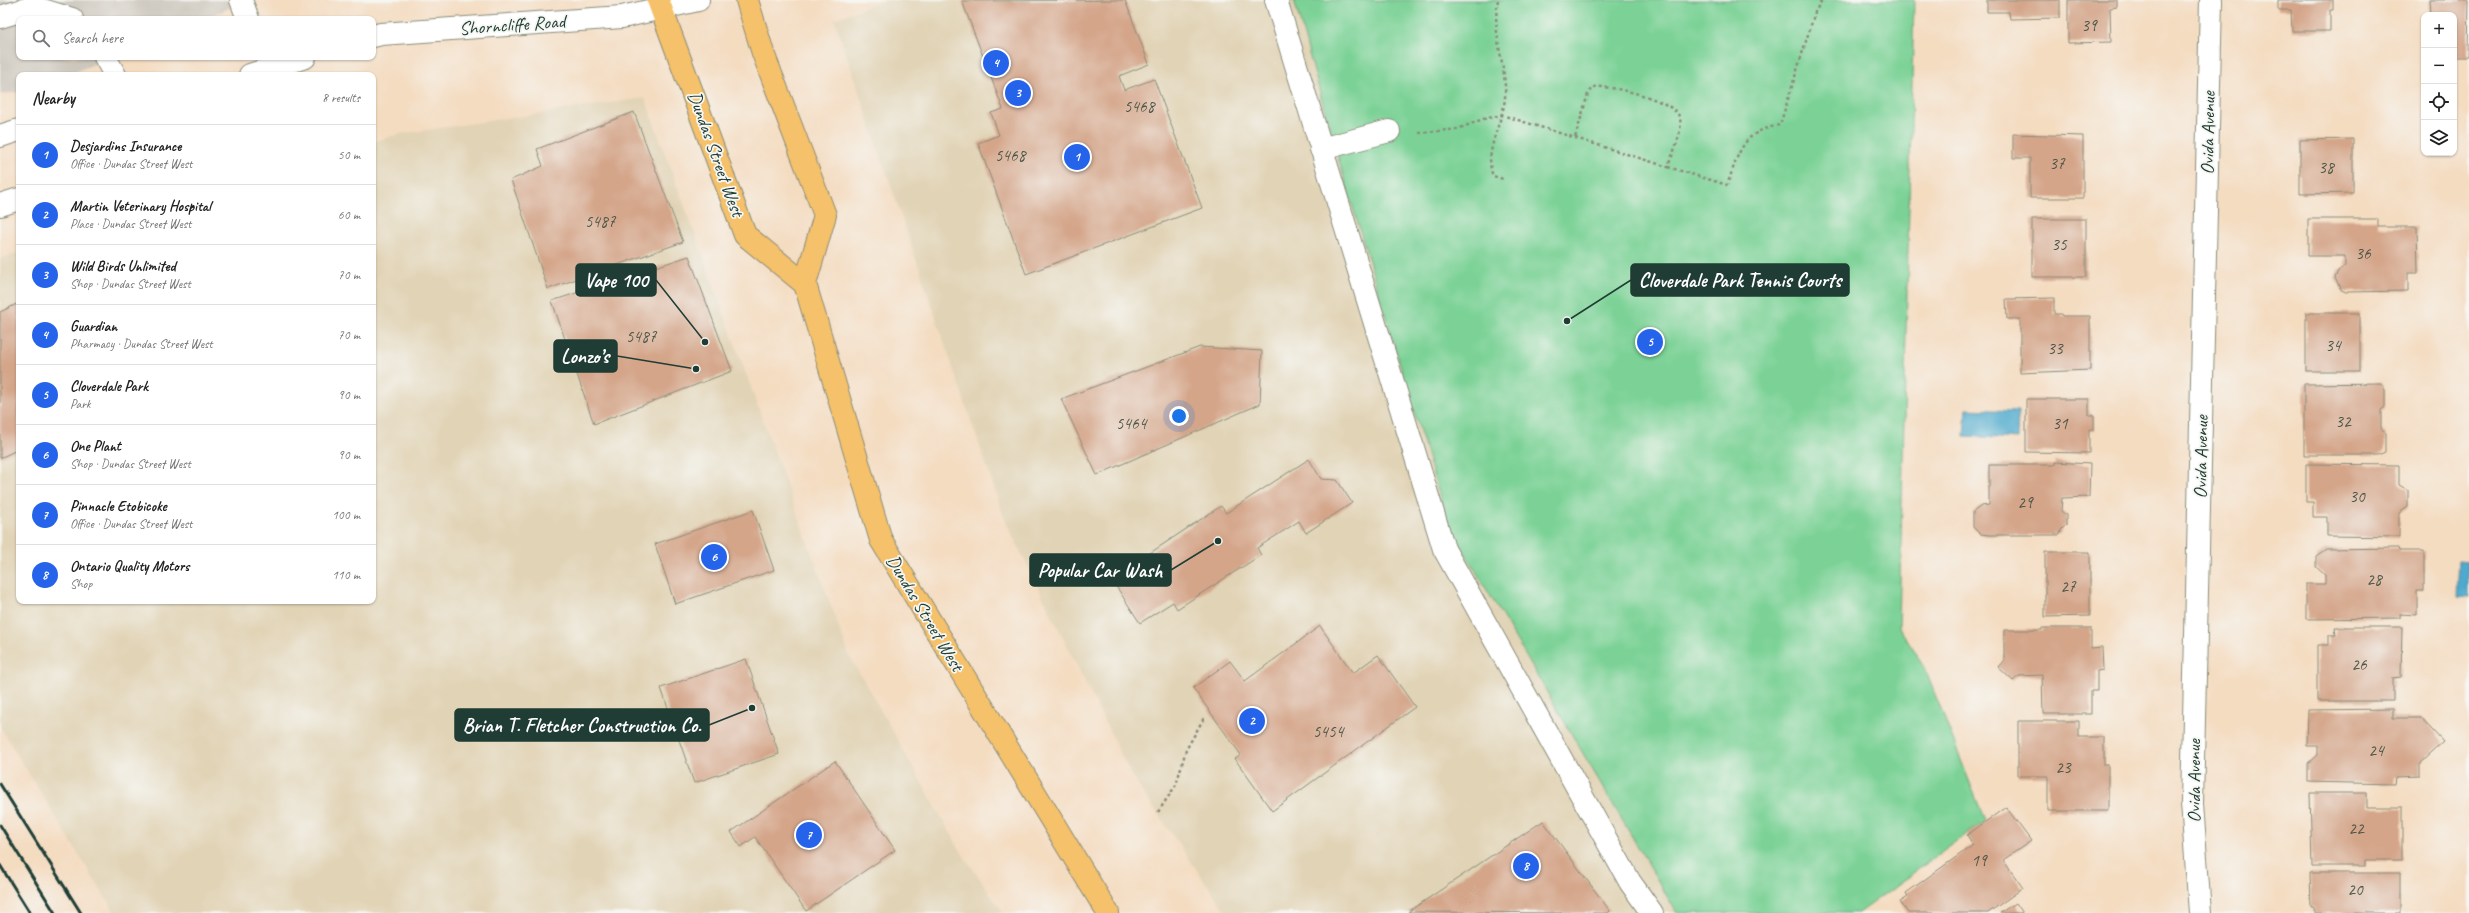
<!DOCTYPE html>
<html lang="en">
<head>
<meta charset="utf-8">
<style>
	:root { --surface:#fff; --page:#f2f2f2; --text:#222; --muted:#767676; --line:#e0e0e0; --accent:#2563eb }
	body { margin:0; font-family:Caveat,sans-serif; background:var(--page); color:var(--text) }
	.controls { position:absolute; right:12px; top:12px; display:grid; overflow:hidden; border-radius:8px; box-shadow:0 1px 3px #0004 }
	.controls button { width:36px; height:36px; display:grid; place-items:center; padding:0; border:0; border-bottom:1px solid var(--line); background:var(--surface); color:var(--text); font:20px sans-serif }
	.you { position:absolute; left:1179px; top:416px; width:14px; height:14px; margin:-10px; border:3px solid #fff; border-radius:50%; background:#1a73e8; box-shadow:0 0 0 6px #1a73e833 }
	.badge { display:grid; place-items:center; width:26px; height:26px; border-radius:50%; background:var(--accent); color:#fff; font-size:13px; font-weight:700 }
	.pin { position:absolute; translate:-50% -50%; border:2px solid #fff; box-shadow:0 1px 4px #0006 }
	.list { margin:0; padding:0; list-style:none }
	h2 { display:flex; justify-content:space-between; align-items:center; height:52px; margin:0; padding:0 16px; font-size:17px }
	h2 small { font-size:13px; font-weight:400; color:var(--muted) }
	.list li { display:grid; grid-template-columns:26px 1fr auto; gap:12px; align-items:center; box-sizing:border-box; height:60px; padding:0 16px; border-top:1px solid var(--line) }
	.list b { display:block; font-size:15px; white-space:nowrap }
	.list p { margin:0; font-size:13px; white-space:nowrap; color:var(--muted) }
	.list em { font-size:13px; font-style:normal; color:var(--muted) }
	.icon { flex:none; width:22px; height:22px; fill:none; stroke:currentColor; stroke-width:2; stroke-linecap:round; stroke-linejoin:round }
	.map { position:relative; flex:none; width:2469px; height:913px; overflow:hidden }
	.search { position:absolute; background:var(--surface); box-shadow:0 1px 3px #0004; left:16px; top:16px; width:360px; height:44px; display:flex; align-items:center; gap:10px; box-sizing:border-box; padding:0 14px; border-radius:8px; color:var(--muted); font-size:15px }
	.panel { position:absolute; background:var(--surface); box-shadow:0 1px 3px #0004; left:16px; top:72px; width:360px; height:532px; border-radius:8px }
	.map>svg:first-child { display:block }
</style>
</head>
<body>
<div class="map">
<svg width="2469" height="913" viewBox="0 0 2469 913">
	<rect width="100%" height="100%" fill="#f6f6f2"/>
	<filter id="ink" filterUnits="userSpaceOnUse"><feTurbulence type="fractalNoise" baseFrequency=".025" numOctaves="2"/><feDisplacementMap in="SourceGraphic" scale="8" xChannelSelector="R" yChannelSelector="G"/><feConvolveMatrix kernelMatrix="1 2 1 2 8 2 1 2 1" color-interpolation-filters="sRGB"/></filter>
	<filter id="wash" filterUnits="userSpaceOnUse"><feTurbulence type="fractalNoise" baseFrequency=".012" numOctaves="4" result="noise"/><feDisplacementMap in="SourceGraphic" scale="16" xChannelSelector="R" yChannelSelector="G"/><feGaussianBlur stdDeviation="0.9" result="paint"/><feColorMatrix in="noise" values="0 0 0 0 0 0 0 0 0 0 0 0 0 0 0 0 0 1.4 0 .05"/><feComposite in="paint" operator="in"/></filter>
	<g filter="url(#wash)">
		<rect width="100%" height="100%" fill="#f4dcc1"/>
		<g fill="#e1d3b5">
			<polygon points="886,0 1294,0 1448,524 1677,913 1227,913 1132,777 1005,520 834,19"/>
			<polygon points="645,98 849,655 963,855 1004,913 115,913 0,727 0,259 19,253 19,601 373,601 373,142 400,134"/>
		</g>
		<polygon fill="#c9c3b8" points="0,0 249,0 203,19 19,19 19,57 111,57 68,75 19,75 19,92 0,94"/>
		<polygon fill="#7bd296" stroke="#4d8865" points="1294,0 1914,0 1899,627 1925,669 1985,821 1858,913 1677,913 1448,524 1339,161"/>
		<g fill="#50aacd" stroke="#387480">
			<polygon points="1966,409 2018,411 2017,439 1964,436"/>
			<polygon points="2459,560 2469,561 2469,597 2457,596"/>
		</g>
		<g id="blocks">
			<g fill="#d4a589">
				<polygon points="1125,0 1149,64 1119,76 1124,90 1154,79 1202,208 1026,274 978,143 999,135 991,113 1003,109 962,1"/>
				<polygon points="1987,0 2060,0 2060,18 2010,19 2009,12 1987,12"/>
				<polygon points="2068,0 2117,0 2117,7 2110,8 2111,42 2068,43"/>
				<polygon points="2278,0 2333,0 2333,10 2330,10 2330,31 2292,31 2291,10 2278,10"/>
				<polygon points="2429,0 2469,0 2468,57 2454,57 2454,15 2430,15"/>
				<polygon points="634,112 683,242 548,289 511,180 543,166 537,149"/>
				<polygon points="2013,134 2083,136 2083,198 2030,198 2030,158 2013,158"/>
				<polygon points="2353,139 2353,193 2300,194 2300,140"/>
				<rect x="2032" y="219" width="54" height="58"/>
				<polygon points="2308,219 2378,219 2378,227 2417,227 2418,273 2408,273 2408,291 2346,292 2341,290 2335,278 2338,271 2345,266 2345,256 2308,256"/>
				<polygon points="689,256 732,371 594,424 552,301"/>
				<polygon points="2054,298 2054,314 2061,314 2062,316 2090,316 2090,370 2020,373 2020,319 2007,319 2006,299"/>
				<polygon points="19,303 19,449 0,458 0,312"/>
				<rect x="2306" y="313" width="54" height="58"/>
				<polygon points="1200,347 1262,351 1260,404 1097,475 1061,399"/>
				<polygon points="2381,383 2385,390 2385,408 2381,411 2381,428 2385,433 2385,452 2378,455 2304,455 2304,384"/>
				<polygon points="2026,399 2089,399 2089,415 2094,415 2094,430 2089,430 2089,453 2026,452"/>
				<polygon points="1309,459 1321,479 1337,480 1352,503 1306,533 1299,521 1257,548 1261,555 1177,609 1173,602 1140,623 1114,583 1147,562 1144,557 1221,506 1226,513"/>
				<polygon points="2055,462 2090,464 2089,497 2062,498 2061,511 2066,515 2066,525 2061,530 2060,535 1990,535 1980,534 1973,527 1973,512 1981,506 1989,505 1989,465 2055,465"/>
				<polygon points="2306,464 2399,465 2399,485 2408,490 2408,507 2399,513 2399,537 2327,536 2327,517 2313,517 2313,502 2306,502"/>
				<polygon points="753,510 774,570 675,604 655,544"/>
				<polygon points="2399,548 2400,551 2424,551 2424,591 2417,591 2417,615 2400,614 2400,618 2306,619 2306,584 2325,584 2325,575 2316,567 2316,556 2326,549"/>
				<polygon points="2045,552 2090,552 2090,616 2045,617"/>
				<polygon points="1320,626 1353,673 1378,655 1415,707 1272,811 1235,759 1241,755 1193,688 1230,661 1245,681"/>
				<polygon points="2335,627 2402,627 2401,677 2393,678 2393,701 2317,701 2317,645 2329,645 2329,635 2336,635"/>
				<polygon points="2042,628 2091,628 2091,648 2102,647 2103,670 2097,671 2097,691 2091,691 2091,714 2043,714 2042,675 2019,676 2013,681 1998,667 2004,660 2004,630 2042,630"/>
				<polygon points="746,659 779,754 694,783 661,688"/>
				<polygon points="2393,709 2393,718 2421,718 2443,742 2420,763 2420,776 2395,777 2394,784 2308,782 2308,764 2318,755 2318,746 2307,746 2308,710"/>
				<polygon points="2018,721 2079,721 2079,737 2104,737 2104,765 2108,765 2108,811 2048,811 2048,776 2018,776"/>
				<polygon points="835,761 895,850 806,911 755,837 741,847 731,832"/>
				<polygon points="2310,793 2367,793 2367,808 2402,808 2402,860 2365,860 2365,866 2312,866"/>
				<polygon points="2006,807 2031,841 2003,860 2023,888 1988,913 1908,913 1900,902 1908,897 1906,893 1973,845 1967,835"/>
				<polygon points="1543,821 1610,911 1608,913 1408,912"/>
				<polygon points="2310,873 2400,873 2400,913 2314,913 2314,906 2311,906"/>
				<polygon points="2015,903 2022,913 2000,913"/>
			</g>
		</g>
	</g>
	<g filter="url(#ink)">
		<use href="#blocks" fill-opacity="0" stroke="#8a8c7a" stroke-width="1"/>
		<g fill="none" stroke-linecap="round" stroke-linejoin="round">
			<defs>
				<g id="minor">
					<polyline points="241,0 248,19"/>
					<polyline points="1276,0 1444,549 1630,882 1652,913"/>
					<polyline points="0,17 33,7 72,19"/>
					<polyline points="373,36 381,34 622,17 698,0"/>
					<polyline points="105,57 115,75"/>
					<polyline points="250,75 305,57"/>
					<polyline points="0,136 19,130"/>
					<polyline points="1321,149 1389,131"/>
					<polyline points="0,205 19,199"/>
					<polyline points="2200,913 2192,803 2211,0"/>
				</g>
				<g id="major">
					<polyline points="658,0 745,235 805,284"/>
					<polyline points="747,0 763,53 825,215 805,284 881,540 1108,913"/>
				</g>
			</defs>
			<use href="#minor" stroke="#8a8c7a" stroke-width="24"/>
			<use href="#major" stroke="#8a8c7a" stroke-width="24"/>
			<g stroke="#8a8c7a" stroke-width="2.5" stroke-dasharray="3 3" stroke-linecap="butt">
				<path d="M1498,0C1491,36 1507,65 1505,98C1503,123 1483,152 1493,176L1503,179"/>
				<path d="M1419,133L1458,129L1483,119L1502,115L1668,167C1672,154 1683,133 1680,119C1677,100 1611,85 1594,87L1588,94L1575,138"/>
				<path d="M1668,167L1727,185C1740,151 1741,132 1780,125L1815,12L1822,0"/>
				<polyline points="1158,812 1176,785 1186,750 1205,716"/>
			</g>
			<use href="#minor" stroke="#fff" stroke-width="22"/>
			<use href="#major" stroke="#f5c16b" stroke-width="22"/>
			<g stroke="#1f3d34" stroke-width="3">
				<polyline points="0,784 81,913"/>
				<polyline points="0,825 55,913"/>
				<polyline points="0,865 30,913"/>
			</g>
		</g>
	</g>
	<g text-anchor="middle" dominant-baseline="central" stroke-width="3.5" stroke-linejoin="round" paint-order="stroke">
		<g font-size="17" fill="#4c5749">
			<text x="2089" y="25">39</text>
			<text x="1139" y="106">5468</text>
			<text x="1010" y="155">5468</text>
			<text x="2057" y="163">37</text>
			<text x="2326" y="167">38</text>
			<text x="600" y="221">5487</text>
			<text x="2059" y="244">35</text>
			<text x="2363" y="253">36</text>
			<text x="641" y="336">5487</text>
			<text x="2333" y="345">34</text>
			<text x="2055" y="348">33</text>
			<text x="2343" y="421">32</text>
			<text x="1131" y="423">5464</text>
			<text x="2060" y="423">31</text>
			<text x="2357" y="496">30</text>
			<text x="2025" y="502">29</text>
			<text x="2374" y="579">28</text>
			<text x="2068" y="586">27</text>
			<text x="2359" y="664">26</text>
			<text x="1328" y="731">5454</text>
			<text x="2376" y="750">24</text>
			<text x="2063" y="767">23</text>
			<text x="2356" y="828">22</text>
			<text x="1979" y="860">19</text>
			<text x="2355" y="889">20</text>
		</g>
		<g font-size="19" fill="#1f3d34" stroke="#f6f6f2">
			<text transform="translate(512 25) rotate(-4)">Shorncliffe Road</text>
			<text transform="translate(2208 133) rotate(-89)">Ovida Avenue</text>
			<text transform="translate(716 154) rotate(70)">Dundas Street West</text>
			<text transform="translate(2201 457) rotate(-89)">Ovida Avenue</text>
			<text transform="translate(925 613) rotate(59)">Dundas Street West</text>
			<text transform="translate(2194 781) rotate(-90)">Ovida Avenue</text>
		</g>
	</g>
	<path fill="none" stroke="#1f3d34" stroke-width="1.5" d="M705 342L656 280M1567 321L1631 280M696 369L617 356M1218 541L1171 570M752 708L709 725"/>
	<g fill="#1f3d34" stroke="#f6f6f2" stroke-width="1.5">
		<circle cx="705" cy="342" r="4"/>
		<circle cx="1567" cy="321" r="4"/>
		<circle cx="696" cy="369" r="4"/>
		<circle cx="1218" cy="541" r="4"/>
		<circle cx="752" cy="708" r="4"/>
	</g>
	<g fill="#1f3d34" stroke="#1f3d34" stroke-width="1.5">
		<rect x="576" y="264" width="80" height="32" rx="4"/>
		<rect x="1631" y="264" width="218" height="32" rx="4"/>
		<rect x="554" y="340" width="63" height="32" rx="4"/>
		<rect x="1030" y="554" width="141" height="32" rx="4"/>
		<rect x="455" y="709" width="254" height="32" rx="4"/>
	</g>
	<g font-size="20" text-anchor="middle" font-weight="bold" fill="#fff">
		<text x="616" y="287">Vape 100</text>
		<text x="1740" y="287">Cloverdale Park Tennis Courts</text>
		<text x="585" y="363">Lonzo’s</text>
		<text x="1100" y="577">Popular Car Wash</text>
		<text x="582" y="732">Brian T. Fletcher Construction Co.</text>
	</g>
</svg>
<div class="controls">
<button>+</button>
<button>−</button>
<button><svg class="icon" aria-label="locate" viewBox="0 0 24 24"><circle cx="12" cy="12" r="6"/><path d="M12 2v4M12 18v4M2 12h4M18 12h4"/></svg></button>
<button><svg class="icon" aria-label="layers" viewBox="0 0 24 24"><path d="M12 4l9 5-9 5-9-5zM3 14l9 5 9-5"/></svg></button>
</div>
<div class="you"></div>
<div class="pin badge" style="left:1077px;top:157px">1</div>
<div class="pin badge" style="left:1252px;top:721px">2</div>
<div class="pin badge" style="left:1018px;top:93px">3</div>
<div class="pin badge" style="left:996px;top:63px">4</div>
<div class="pin badge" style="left:1650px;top:342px">5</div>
<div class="pin badge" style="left:714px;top:557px">6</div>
<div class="pin badge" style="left:809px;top:835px">7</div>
<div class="pin badge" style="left:1526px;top:866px">8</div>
<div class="search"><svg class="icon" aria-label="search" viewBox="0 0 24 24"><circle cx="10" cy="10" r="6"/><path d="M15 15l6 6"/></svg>Search here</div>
<section class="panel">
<h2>Nearby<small>8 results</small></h2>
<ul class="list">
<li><span class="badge">1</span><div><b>Desjardins Insurance</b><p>Office · Dundas Street West</p></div><em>50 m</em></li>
<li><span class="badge">2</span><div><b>Martin Veterinary Hospital</b><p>Place · Dundas Street West</p></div><em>60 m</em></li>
<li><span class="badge">3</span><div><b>Wild Birds Unlimited</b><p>Shop · Dundas Street West</p></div><em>70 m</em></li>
<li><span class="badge">4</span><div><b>Guardian</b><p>Pharmacy · Dundas Street West</p></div><em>70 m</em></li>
<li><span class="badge">5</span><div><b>Cloverdale Park</b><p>Park</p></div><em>90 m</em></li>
<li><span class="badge">6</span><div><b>One Plant</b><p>Shop · Dundas Street West</p></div><em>90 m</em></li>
<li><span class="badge">7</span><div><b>Pinnacle Etobicoke</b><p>Office · Dundas Street West</p></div><em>100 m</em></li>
<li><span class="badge">8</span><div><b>Ontario Quality Motors</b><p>Shop</p></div><em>110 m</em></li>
</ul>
</section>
</div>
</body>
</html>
